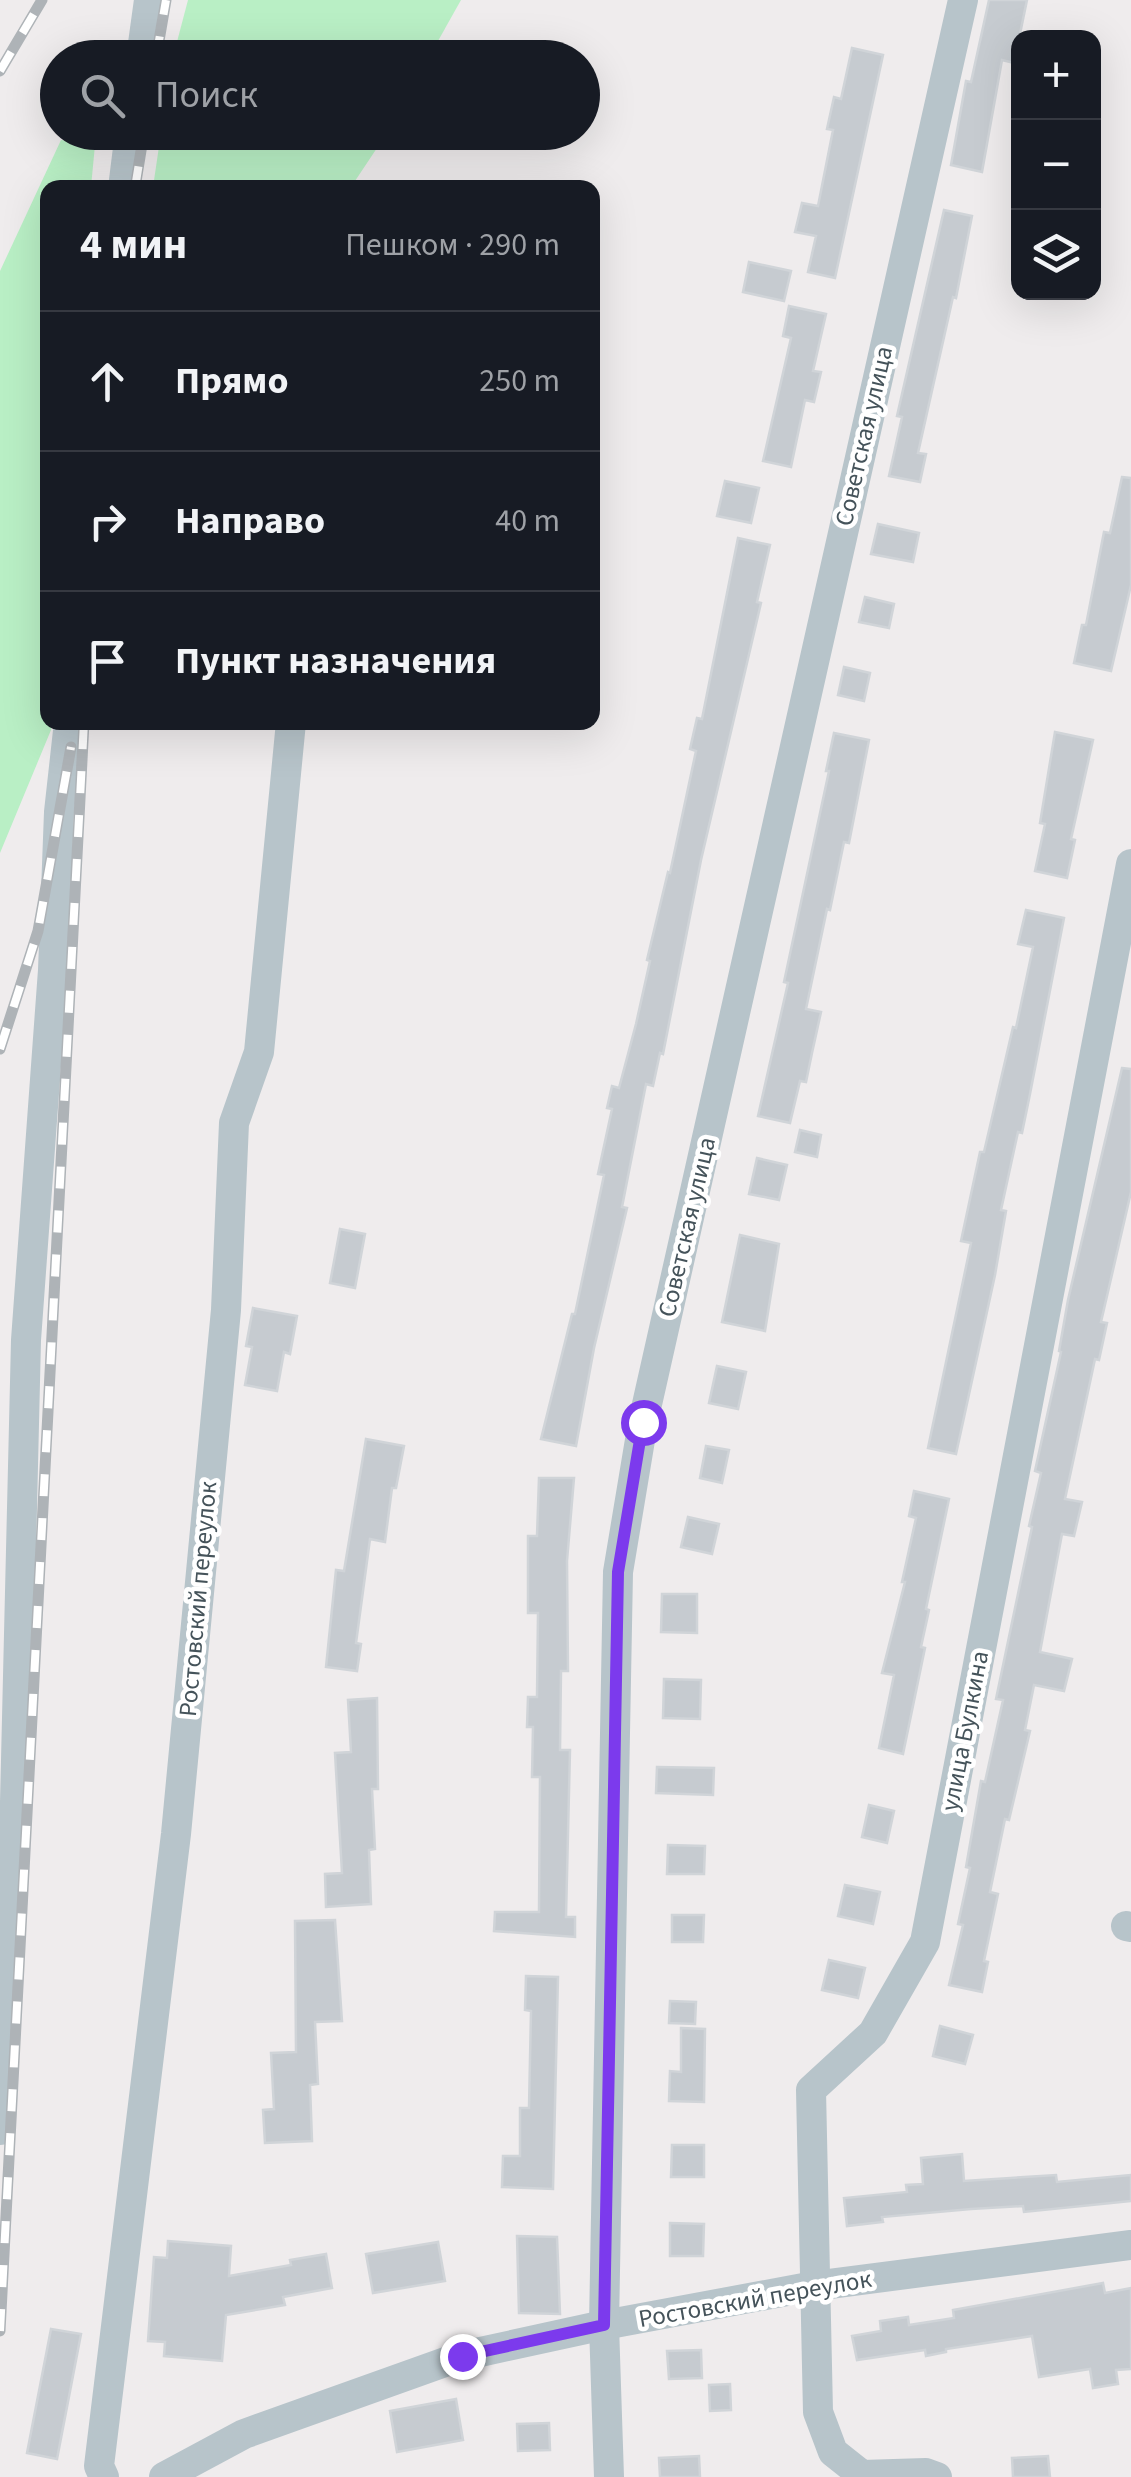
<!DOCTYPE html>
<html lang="ru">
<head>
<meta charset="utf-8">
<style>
	:root { --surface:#171b24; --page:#242831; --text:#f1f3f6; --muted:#9ea1a6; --line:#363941 }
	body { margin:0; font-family:"Source Sans 3",sans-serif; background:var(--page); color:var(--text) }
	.controls { position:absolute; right:30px; top:30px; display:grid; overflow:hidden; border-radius:20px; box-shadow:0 10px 40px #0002 }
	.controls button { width:90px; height:90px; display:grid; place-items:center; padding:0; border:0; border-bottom:2px solid var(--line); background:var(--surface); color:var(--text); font:50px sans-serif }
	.stop { position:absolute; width:30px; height:30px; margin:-22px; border:8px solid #7c3aed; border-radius:50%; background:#fff }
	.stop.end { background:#7c3aed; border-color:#fff; box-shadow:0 2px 10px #0008 }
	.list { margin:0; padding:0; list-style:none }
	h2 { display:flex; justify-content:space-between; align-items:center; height:130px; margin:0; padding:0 40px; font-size:42px }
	h2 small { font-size:32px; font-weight:400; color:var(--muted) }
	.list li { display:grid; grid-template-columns:65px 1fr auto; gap:30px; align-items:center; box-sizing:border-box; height:140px; padding:0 40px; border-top:2px solid var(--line) }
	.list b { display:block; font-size:38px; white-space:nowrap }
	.list em { font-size:32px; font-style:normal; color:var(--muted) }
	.icon { flex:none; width:55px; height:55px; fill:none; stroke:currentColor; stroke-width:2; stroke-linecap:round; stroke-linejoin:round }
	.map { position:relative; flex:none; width:1131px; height:2477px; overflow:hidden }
	.search { position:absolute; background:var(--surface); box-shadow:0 10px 40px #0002; left:40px; top:40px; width:560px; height:110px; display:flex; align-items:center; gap:25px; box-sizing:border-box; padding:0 35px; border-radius:55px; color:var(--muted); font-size:38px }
	.panel { position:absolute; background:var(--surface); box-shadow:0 10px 40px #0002; left:40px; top:180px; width:560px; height:550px; border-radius:20px }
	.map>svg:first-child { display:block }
</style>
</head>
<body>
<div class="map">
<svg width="1131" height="2477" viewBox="0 0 1131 2477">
	<rect width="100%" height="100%" fill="#efeced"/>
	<g fill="#b9efc5">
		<polygon points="188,0 461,0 429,57 173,57"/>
		<polygon points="161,133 161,132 387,133 351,187 153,187"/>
		<polygon points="61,140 95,145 91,187 48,188 48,722 52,723 51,730 0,853 0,271"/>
	</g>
	<g fill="#c6cbd0" stroke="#d0d4d8" stroke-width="2.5">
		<polygon points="989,0 1027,0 1014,63 1002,60 982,172 951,165 966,81 971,82"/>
		<polygon points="852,48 883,55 835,278 808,272 816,236 795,232 802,203 818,206 833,130 827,129 834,97 841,99"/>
		<polygon points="944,210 972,216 956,298 953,297 918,453 926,454 920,482 889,476 902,417 897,416"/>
		<polygon points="749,262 791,271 784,301 743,292"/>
		<polygon points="789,306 826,314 813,371 821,372 814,402 805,400 791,467 763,461 791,338 783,336"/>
		<polygon points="1122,477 1131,478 1131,585 1111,671 1074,663 1082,625 1086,625 1104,532 1110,533"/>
		<polygon points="725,481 759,488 751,523 717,516"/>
		<polygon points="878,524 919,533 913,562 871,554"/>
		<polygon points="738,538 770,545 757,602 761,603 701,860 663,1054 660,1053 653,1086 646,1084 622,1207 627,1208 594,1348 576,1446 541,1439 572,1314 575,1314 604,1175 598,1174 612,1109 607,1108 612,1086 619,1088 636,1024 650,961 647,960 668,872 670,873 696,751 690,749 697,718 702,719"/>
		<polygon points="865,597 894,604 889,628 859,622"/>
		<polygon points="844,667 870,673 864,701 838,695"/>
		<polygon points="1055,732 1093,740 1071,839 1075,840 1067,878 1035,871 1045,824 1040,823"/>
		<polygon points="834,733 869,740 849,843 844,842 830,910 827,909 806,1009 821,1012 812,1053 806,1082 800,1081 790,1123 758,1116 788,983 784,982 829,771 826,771"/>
		<polygon points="1026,910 1064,918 1030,1094 1022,1133 1018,1132 1001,1210 1006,1211 995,1275 956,1454 928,1448 971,1243 961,1241 980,1152 984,1152 1013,1027 1016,1028 1033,947 1018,944"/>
		<polygon points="1122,1068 1131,1069 1131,1192 1101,1322 1107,1323 1099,1360 1095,1359 1065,1499 1082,1502 1074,1536 1062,1534 1040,1652 1072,1659 1064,1691 1034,1685 1025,1730 1030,1731 1009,1820 1005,1819 990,1892 998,1894 984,1961 988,1962 982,1992 949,1985 963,1925 958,1924 970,1868 966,1867 981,1781 985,1782 1003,1700 996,1699 1032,1527 1029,1526 1041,1473 1035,1471 1061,1352 1059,1351 1068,1300"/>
		<polygon points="800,1130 821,1135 817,1157 795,1152"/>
		<polygon points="757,1158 787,1165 779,1200 749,1194"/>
		<polygon points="340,1229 365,1234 355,1288 330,1283"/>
		<polygon points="740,1235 779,1244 765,1331 722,1322"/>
		<polygon points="253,1308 297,1316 290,1354 284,1352 277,1391 245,1385 252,1347 246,1346"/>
		<polygon points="717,1366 746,1372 738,1409 709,1403"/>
		<polygon points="366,1439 404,1446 396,1488 392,1488 385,1542 370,1539 356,1643 361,1644 357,1671 326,1667 336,1570 344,1571"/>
		<polygon points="706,1446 729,1450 722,1483 700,1478"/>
		<polygon points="539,1478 574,1478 567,1561 568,1671 561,1671 560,1750 570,1750 566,1917 575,1917 575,1937 494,1931 495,1912 539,1912 540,1777 532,1777 533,1727 527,1727 528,1697 537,1697 538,1613 528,1613 528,1536 537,1536"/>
		<polygon points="914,1491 949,1499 926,1609 929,1610 921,1647 925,1648 903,1754 879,1748 894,1675 882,1673 905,1582 902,1582 916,1518 909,1516"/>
		<polygon points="688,1517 719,1524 712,1554 681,1547"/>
		<polygon points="662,1594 697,1594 697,1633 661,1632"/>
		<polygon points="664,1679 701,1680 700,1719 663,1718"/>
		<polygon points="377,1698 378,1789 372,1789 375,1849 369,1850 371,1904 326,1907 325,1874 342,1873 335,1753 351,1752 348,1700"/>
		<polygon points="657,1767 714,1768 713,1795 656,1793"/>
		<polygon points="869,1805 894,1811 887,1843 862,1837"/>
		<polygon points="668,1845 705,1846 704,1874 667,1874"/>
		<polygon points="845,1885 880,1892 873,1924 838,1916"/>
		<polygon points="672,1915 704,1915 703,1942 672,1942"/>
		<polygon points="335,1920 342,2021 315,2022 318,2084 310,2085 312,2141 265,2143 263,2110 274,2109 271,2053 296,2052 295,1921"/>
		<polygon points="829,1960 865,1968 858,1998 822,1990"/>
		<polygon points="526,1976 558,1977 553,2189 502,2187 503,2156 520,2156 520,2108 529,2108 531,2011 525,2010"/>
		<polygon points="670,2001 696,2002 695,2024 669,2023"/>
		<polygon points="940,2026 973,2035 965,2064 933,2056"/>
		<polygon points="681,2028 705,2029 704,2102 669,2101 670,2071 681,2072"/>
		<polygon points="672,2145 704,2145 704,2177 671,2177"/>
		<polygon points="962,2154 964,2181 1056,2175 1057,2182 1131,2175 1131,2201 1024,2212 1023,2206 971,2209 882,2217 883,2222 847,2226 844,2198 907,2192 906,2185 923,2184 921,2158"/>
		<polygon points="670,2223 704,2224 703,2256 670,2256"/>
		<polygon points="517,2236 557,2237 560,2314 519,2313"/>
		<polygon points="168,2241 231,2246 229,2276 291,2265 290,2260 326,2254 332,2288 283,2297 285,2305 226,2315 222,2361 164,2356 165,2342 148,2341 154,2257 167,2258"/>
		<polygon points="438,2242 445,2281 373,2293 366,2254"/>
		<polygon points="1103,2283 1105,2293 1131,2288 1131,2369 1116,2370 1118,2384 1093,2388 1090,2369 1039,2377 1032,2336 946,2349 946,2352 926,2356 925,2350 857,2360 852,2336 881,2331 880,2321 908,2317 909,2325 954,2318 953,2310"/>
		<polygon points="51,2329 81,2334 57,2459 27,2453"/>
		<polygon points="701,2350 702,2378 669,2379 667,2351"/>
		<polygon points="730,2384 731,2410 710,2411 709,2385"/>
		<polygon points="456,2399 463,2440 397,2452 390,2411"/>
		<polygon points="549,2423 550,2450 518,2451 517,2424"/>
		<polygon points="699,2456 700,2477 660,2477 659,2458"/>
		<polygon points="1048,2456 1050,2477 1013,2477 1012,2458"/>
	</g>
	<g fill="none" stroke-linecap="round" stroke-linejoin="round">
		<g stroke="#b7c4ca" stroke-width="30">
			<polyline points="141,58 149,0"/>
			<polyline points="123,188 130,132"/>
			<polyline points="1126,1926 1131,1927"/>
			<polyline points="0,2130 13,1886 26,1340 53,970 59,812 69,722"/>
			<polyline points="104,2477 99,2466 176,1834 226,1310 234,1123 259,1052 291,722"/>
			<polyline points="164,2477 244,2434 462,2356 604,2325 814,2286 1131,2245"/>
			<polyline points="609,2477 604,2325 618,1572 643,1422 963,0"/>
			<polyline points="937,2477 926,2473 862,2475 833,2452 818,2412 811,2090 873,2033 925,1942 1131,864"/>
		</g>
		<defs>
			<g id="rail">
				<polyline points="156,58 166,0"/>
				<polyline points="0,71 42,0"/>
				<polyline points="135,188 144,132"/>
				<polyline points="0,1049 38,931 71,747"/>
				<polyline points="0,2331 84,722"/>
			</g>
		</defs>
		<use href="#rail" stroke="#aeb3b7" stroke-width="11"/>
		<use href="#rail" stroke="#fff" stroke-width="8" stroke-dasharray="22" stroke-linecap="butt"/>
	</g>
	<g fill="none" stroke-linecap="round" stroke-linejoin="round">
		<polyline stroke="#7c3aed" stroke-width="12" points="462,2356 604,2325 618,1572 643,1422"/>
	</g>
	<g text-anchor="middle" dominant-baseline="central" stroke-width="9" stroke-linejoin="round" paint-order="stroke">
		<g font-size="25" fill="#45535a" stroke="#fff">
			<text transform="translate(864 436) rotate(-77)">Советская улица</text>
			<text transform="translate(687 1227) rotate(-77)">Советская улица</text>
			<text transform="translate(198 1599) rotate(-85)">Ростовский переулок</text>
			<text transform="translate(965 1731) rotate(-79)">улица Булкина</text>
			<text transform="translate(755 2299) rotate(-10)">Ростовский переулок</text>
		</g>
	</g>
</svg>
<div class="controls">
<button>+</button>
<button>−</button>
<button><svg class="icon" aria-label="layers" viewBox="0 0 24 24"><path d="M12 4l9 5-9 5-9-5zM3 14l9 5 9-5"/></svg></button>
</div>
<div class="stop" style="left:643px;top:1422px"></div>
<div class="stop end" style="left:462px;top:2356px"></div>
<div class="search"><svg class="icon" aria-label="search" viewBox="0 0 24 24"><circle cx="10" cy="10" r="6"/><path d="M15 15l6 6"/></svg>Поиск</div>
<section class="panel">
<h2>4 мин<small>Пешком · 290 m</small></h2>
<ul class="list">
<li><svg class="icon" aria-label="ahead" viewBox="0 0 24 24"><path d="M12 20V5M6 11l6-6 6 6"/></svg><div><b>Прямо</b></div><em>250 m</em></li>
<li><svg class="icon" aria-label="right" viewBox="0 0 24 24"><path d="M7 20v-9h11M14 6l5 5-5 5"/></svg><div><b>Направо</b></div><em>40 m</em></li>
<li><svg class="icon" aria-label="arrive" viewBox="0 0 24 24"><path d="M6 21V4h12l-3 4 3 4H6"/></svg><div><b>Пункт назначения</b></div></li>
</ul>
</section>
</div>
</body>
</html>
